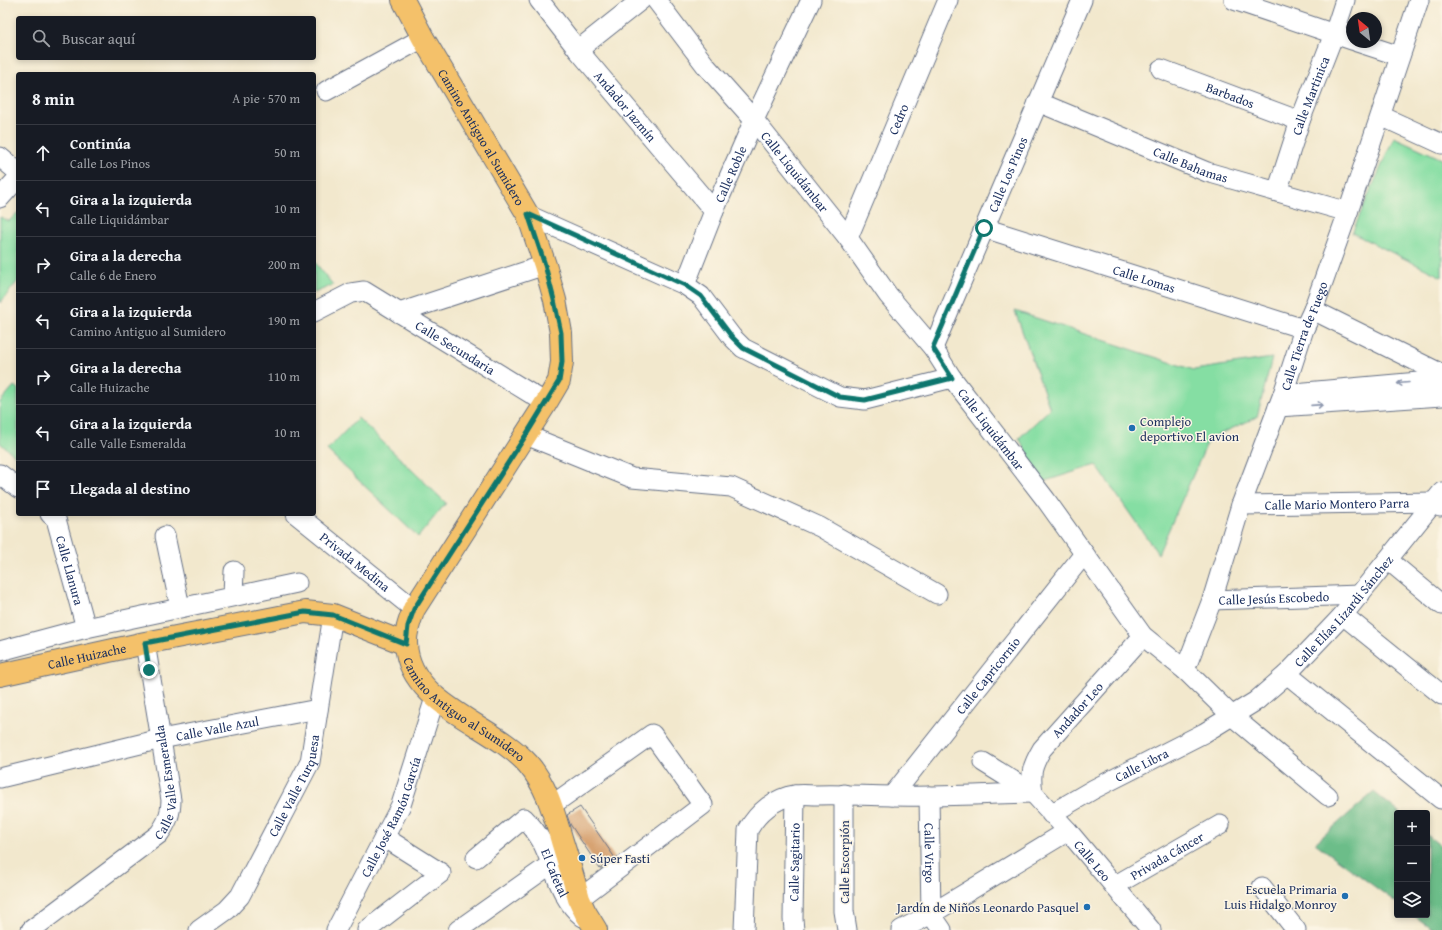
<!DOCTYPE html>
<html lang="es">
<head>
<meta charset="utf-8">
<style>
	:root { --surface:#171b24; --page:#242831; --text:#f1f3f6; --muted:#9ea1a6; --line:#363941 }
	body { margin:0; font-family:"Gentium Book Plus",serif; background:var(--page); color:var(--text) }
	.controls { position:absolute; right:12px; bottom:12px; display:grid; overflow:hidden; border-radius:4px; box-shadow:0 2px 6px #0003 }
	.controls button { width:36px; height:36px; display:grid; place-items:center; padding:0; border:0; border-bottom:1px solid var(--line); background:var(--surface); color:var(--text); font:20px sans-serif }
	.compass { position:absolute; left:1346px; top:12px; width:36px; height:36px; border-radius:50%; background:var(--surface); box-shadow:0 2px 6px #0003; rotate:331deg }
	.stop { position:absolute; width:12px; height:12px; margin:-9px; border:3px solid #0f766e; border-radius:50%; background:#fff }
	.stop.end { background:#0f766e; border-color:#fff; box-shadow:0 1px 4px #0008 }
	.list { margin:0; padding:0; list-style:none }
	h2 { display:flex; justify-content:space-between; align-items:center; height:52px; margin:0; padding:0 16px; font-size:17px }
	h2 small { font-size:13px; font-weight:400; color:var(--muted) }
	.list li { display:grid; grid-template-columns:26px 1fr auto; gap:12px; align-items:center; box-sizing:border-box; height:56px; padding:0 16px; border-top:1px solid var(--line) }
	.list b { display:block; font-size:15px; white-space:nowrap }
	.list p { margin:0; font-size:13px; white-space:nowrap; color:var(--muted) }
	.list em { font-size:13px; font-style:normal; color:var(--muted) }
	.icon { flex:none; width:22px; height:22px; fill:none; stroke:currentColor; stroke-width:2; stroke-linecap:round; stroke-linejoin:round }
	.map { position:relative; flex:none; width:1442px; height:930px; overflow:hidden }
	.search { position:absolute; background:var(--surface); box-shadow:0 2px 6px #0003; left:16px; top:16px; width:300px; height:44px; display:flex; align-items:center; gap:10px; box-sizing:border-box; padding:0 14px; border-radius:4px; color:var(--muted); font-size:15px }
	.panel { position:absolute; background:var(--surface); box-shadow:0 2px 6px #0003; left:16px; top:72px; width:300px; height:444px; border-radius:4px }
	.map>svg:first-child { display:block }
</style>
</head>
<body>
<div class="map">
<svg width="1442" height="930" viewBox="0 0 1442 930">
	<rect width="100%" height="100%" fill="#fcf5e5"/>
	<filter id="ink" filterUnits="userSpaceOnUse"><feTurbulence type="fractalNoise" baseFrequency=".025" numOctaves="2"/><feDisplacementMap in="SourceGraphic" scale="8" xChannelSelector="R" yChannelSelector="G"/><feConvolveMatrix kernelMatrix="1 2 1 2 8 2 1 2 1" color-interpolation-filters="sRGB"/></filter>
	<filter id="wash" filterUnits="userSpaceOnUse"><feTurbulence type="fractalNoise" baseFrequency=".012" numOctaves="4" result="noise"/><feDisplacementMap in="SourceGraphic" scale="16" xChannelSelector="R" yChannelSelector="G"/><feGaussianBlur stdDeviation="0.9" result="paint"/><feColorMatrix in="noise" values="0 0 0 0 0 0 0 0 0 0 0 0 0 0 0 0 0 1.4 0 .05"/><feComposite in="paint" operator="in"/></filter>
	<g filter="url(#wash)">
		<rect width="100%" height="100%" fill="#f2e8cd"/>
		<g fill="#85dea3" stroke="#508680">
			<polygon points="1394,137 1442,159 1442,277 1352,233"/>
			<polygon points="18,212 18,281 0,303 0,217 9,221"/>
			<polygon points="314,261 333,285 314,293"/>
			<polygon points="1015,311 1194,370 1272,358 1257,417 1209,439 1158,554 1096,465 1042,482 1019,438 1050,409"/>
			<polygon points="14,386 18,389 18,458 0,443 0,402"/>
			<polygon points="358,418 446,503 418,537 327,450"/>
		</g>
		<g fill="#6cbd89" stroke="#447674">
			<polygon points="1374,792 1400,813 1397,813 1397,903 1315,843"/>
			<polygon points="1427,835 1442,847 1442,930 1434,930 1413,915 1427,915"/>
		</g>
		<g id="blocks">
			<polygon fill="#d7a372" points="580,807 615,858 600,869 570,824 567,815"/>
		</g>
	</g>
	<g filter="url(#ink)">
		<use href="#blocks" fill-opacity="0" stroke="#667085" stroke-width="1"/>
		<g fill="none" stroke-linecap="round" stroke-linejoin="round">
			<defs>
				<g id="minor">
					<path id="s1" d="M539,0L578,50L714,211"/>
					<path id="s2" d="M656,0L706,66L754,120L848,238L888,295L933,348L952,378L1046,500L1143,636L1185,670L1232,716L1328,796"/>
					<polyline points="1234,0 1352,40"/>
					<polyline points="1357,42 1400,56"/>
					<polyline points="578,50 641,0"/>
					<path id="s3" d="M1161,69L1300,121"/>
					<polyline points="326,91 423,38"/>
					<path id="s4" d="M1038,102L1207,172L1348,212"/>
					<polyline points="1381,116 1442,144"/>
					<polyline points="0,157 18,172"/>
					<path id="s5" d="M1277,192L1300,121L1334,34L1345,0"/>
					<polyline points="0,198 18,178"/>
					<polyline points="528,215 685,285 701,296 732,337 743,348 840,397 865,400 952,378"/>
					<path id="s6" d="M984,228L1304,329"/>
					<path id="s7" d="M848,238L948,0"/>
					<path id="s8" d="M685,285L714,211L754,120L811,0"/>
					<polyline points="1313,310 1442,374"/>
					<path id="s9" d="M314,312L351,293L364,291L546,403"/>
					<polyline points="399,313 545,265"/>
					<path id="s10" d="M933,348L1082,0"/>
					<polyline points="1283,394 1430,381 1442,383"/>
					<polyline points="1278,407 1442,396"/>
					<polyline points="526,435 632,478 731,487 820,527 937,594"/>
					<polyline points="0,474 18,488"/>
					<path id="s11" d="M1241,505L1434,502L1440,507"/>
					<path id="s12" d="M50,514L56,519L86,628"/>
					<path id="s13" d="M296,514L414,609"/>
					<polyline points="165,536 180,607"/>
					<polyline points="1388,560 1442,605"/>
					<polyline points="233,596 234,571"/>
					<path id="s14" d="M1212,600L1360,595"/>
					<polyline points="1343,615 1442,695"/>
					<polyline points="0,651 86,628 297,583"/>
					<path id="s15" d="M1185,670L1212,600L1241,505L1283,394L1304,329L1313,310L1348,212L1419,0"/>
					<polyline points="1287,674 1441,799"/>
					<path id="s16" d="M983,762L1033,793L1068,831L1151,930"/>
					<path id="s17" d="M0,778L161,739L318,709"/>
					<path id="s18" d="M1033,793C1030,773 1032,766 1042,749L1143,636"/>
					<polyline points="844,794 844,911 847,930"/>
					<path id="s19" d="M892,796L1084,554"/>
					<path id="s20" d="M929,796L931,914L942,930"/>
					<polyline points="552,805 652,734 703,805 579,899"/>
					<path id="s21" d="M1051,814L1094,789L1204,733L1256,701L1287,674L1343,615L1442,492"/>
					<path id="s22" d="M476,858L524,818C531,825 537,833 542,842C555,868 560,899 583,917"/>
					<path id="s23" d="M1114,886L1220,825"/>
					<polyline points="1262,887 1296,930"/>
					<path id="s24" d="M31,930L159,834C167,823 171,814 171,800L145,643"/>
					<path id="s25" d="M199,930L227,910L240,896L310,762L333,615"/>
					<path id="s26" d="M336,930L401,805L435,698"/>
					<polyline points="367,930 441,873 384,837"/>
					<polyline points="458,930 551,864"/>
					<path d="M744,930L748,830C758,812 775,798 795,795C802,794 810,795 817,795C842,794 867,796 893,796C939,797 986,794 1033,793"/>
					<path id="s27" d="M794,930L793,919L795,795"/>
					<polyline points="901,930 931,914 1068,831"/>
				</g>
				<g id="major">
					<path id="s28" d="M403,0L423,38L528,215L545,265L555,300L561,333L562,362L559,381L546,403L414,609C410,620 405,632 406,644C409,705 493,724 528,764C547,786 554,814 562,841C568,860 574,880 579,899L585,912L596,930"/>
					<path id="s29" d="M0,675L145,643L305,612L333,615L406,644"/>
				</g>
			</defs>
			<use href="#minor" stroke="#667085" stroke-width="21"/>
			<use href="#major" stroke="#667085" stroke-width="24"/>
			<use href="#minor" stroke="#fff" stroke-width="19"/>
			<use href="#major" stroke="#f4c16a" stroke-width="22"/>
		</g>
		<defs><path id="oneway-shaft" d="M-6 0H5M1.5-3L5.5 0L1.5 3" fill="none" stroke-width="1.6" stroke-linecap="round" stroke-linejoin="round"/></defs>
		<g stroke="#8d97ae">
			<use href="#oneway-shaft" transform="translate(1403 383) rotate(175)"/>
			<use href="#oneway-shaft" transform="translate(1317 405) rotate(-4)"/>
		</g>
	</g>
	<g fill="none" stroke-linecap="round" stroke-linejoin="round" filter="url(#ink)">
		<polyline stroke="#0f766e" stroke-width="5" points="149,670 145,643 305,612 333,615 406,644 408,626 414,609 526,435 559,381 562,362 561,333 554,300 545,265 528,214 685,285 701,296 732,337 743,348 840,397 865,400 952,378 933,348 984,228"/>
	</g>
	<g fill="#1f6fb2" stroke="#fcf5e5" stroke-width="1.5">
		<circle cx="1132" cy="428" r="4"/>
		<circle cx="582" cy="858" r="4"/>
		<circle cx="1345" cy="896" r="4"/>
		<circle cx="1087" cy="907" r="4"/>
	</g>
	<g text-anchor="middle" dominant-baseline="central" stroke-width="3" stroke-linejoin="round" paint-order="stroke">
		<g font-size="13" fill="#1b2f5e" stroke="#fcf5e5">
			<text stroke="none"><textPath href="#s3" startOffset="74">Barbados</textPath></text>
			<text stroke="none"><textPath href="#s5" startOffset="102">Calle Martinica</textPath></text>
			<text stroke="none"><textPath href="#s1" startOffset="137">Andador Jazmín</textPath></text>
			<text stroke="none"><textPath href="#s7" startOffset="129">Cedro</textPath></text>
			<text stroke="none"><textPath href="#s28" startOffset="158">Camino Antiguo al Sumidero</textPath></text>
			<text stroke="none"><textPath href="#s4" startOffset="165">Calle Bahamas</textPath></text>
			<text stroke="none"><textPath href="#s2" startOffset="221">Calle Liquidámbar</textPath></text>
			<text stroke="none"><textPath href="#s8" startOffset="120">Calle Roble</textPath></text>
			<text stroke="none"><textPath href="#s10" startOffset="189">Calle Los Pinos</textPath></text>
			<text stroke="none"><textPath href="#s6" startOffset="168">Calle Lomas</textPath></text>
			<text stroke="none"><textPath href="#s15" startOffset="355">Calle Tierra de Fuego</textPath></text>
			<text stroke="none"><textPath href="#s9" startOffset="162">Calle Secundaria</textPath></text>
			<text stroke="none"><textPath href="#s2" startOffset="545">Calle Liquidámbar</textPath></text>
			<text stroke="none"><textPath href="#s11" startOffset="96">Calle Mario Montero Parra</textPath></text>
			<text stroke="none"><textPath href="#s13" startOffset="76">Privada Medina</textPath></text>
			<text stroke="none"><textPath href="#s12" startOffset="61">Calle Llanura</textPath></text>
			<text stroke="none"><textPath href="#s14" startOffset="62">Calle Jesús Escobedo</textPath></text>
			<text stroke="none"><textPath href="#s21" startOffset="360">Calle Elías Lizardi Sánchez</textPath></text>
			<text stroke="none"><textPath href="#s29" startOffset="89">Calle Huizache</textPath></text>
			<text stroke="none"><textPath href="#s19" startOffset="154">Calle Capricornio</textPath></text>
			<text stroke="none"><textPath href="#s28" startOffset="818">Camino Antiguo al Sumidero</textPath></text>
			<text stroke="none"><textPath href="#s18" startOffset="99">Andador Leo</textPath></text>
			<text stroke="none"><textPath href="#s17" startOffset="223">Calle Valle Azul</textPath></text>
			<text stroke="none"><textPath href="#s21" startOffset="103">Calle Libra</textPath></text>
			<text stroke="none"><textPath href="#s24" startOffset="214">Calle Valle Esmeralda</textPath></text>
			<text stroke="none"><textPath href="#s25" startOffset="177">Calle Valle Turquesa</textPath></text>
			<text stroke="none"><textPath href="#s26" startOffset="126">Calle José Ramón García</textPath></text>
			<text stroke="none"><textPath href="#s20" startOffset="57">Calle Virgo</textPath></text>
			<text stroke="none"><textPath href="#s23" startOffset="61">Privada Cáncer</textPath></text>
			<text stroke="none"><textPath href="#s16" startOffset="149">Calle Leo</textPath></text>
			<text transform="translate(844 862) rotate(-90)">Calle Escorpión</text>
			<text stroke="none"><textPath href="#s27" startOffset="68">Calle Sagitario</textPath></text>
			<text stroke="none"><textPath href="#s22" startOffset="126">El Cafetal</textPath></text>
		</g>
		<g font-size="13" fill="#1b2f5e" stroke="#fcf5e5" text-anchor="start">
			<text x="1140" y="421">Complejo<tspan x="1140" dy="15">deportivo El avion</tspan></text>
			<text x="590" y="858">Súper Fasti</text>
			<text x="1337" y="889" text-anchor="end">Escuela Primaria<tspan x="1337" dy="15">Luis Hidalgo Monroy</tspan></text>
			<text x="1079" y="907" text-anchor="end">Jardín de Niños Leonardo Pasquel</text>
		</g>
	</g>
</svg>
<div class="controls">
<button>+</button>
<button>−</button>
<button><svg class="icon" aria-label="layers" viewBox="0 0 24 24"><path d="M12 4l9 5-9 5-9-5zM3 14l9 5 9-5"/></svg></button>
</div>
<svg class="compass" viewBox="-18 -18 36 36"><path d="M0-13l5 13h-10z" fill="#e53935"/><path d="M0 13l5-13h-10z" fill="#9ea1a6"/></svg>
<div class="stop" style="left:984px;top:228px"></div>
<div class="stop end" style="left:149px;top:670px"></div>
<div class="search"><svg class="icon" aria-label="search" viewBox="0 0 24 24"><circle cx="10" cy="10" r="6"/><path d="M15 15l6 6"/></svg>Buscar aquí</div>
<section class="panel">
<h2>8 min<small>A pie · 570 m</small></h2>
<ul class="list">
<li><svg class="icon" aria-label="ahead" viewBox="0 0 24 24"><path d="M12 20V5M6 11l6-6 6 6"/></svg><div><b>Continúa</b><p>Calle Los Pinos</p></div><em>50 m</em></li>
<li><svg class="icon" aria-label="left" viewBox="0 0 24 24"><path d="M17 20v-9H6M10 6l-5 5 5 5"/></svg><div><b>Gira a la izquierda</b><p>Calle Liquidámbar</p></div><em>10 m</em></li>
<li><svg class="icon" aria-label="right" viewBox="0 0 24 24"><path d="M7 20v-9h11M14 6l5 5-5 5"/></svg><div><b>Gira a la derecha</b><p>Calle 6 de Enero</p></div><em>200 m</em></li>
<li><svg class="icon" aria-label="left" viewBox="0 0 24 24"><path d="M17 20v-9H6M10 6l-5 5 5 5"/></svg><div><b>Gira a la izquierda</b><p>Camino Antiguo al Sumidero</p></div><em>190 m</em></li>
<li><svg class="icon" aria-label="right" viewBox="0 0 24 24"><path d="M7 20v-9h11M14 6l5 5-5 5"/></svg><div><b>Gira a la derecha</b><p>Calle Huizache</p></div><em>110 m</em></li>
<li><svg class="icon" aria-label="left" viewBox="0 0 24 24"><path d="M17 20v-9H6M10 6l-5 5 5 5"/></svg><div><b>Gira a la izquierda</b><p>Calle Valle Esmeralda</p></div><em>10 m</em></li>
<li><svg class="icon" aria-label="arrive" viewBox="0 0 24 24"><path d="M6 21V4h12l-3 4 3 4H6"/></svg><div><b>Llegada al destino</b></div></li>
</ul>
</section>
</div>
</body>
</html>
